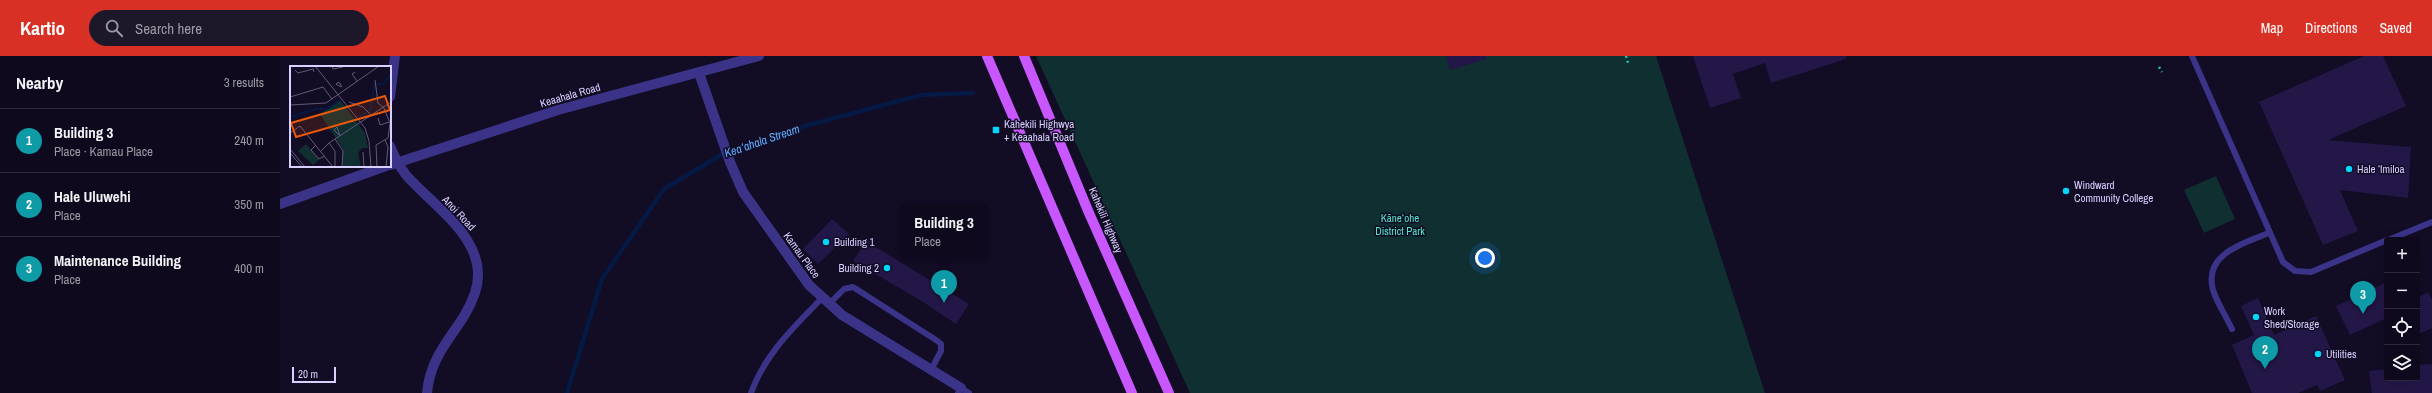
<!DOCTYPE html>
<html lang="en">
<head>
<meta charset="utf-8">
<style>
	:root { --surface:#0e091c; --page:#1c1729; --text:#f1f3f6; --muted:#9b9aa3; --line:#2e2a3b; --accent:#d93025 }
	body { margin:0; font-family:"Archivo Narrow",sans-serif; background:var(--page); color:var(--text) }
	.controls { position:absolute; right:12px; bottom:12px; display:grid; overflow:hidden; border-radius:4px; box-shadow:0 4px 16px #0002 }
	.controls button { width:36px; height:36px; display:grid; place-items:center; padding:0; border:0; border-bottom:1px solid var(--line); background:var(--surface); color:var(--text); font:20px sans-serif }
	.scale { position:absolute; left:12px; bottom:10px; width:44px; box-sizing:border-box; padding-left:4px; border:2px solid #d8d0ff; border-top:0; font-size:11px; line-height:14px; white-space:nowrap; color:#d8d0ff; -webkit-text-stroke:3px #120c25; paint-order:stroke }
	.you { position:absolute; left:1205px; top:202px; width:14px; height:14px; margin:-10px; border:3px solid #fff; border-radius:50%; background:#1a73e8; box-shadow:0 0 0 6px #1a73e833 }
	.badge { display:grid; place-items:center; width:26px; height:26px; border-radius:50%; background:var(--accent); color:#fff; font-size:13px; font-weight:700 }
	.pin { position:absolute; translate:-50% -33px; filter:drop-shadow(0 1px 2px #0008) }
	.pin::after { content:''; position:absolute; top:21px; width:14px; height:12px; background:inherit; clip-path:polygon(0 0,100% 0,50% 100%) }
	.popup { position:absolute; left:620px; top:149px; width:88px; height:52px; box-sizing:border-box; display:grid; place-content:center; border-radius:4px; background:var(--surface); filter:drop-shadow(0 1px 3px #0005); font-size:13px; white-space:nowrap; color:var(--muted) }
	.popup b { font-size:15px; color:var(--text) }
	.popup::after { content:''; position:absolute; left:50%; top:100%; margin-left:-8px; border:8px solid transparent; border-top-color:var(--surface) }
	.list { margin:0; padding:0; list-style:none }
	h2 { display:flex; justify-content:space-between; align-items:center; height:52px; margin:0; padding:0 16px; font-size:17px }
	h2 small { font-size:13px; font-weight:400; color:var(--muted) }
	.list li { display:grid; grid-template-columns:26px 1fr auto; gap:12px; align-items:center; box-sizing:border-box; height:64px; padding:0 16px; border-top:1px solid var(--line) }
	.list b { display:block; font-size:15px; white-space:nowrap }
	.list p { margin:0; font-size:13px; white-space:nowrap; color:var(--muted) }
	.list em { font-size:13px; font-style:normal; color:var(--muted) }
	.icon { flex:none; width:22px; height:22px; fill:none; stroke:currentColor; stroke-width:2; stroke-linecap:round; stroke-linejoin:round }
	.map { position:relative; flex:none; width:2152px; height:337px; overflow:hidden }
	header { display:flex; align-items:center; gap:24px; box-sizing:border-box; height:56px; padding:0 20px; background:var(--accent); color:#fff }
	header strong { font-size:19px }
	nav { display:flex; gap:22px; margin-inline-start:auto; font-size:14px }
	.search { width:280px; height:36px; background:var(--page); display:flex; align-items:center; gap:10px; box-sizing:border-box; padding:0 14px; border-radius:22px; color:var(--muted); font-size:15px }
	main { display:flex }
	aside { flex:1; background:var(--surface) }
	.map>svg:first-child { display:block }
</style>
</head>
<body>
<header>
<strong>Kartio</strong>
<div class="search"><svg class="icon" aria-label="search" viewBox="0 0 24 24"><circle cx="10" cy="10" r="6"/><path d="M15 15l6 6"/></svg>Search here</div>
<nav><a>Map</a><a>Directions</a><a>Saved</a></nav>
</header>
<main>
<aside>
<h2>Nearby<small>3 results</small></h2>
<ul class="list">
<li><span class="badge" style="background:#0f9aa8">1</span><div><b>Building 3</b><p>Place · Kamau Place</p></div><em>240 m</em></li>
<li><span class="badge" style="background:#0f9aa8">2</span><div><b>Hale Uluwehi</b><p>Place</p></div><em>350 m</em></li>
<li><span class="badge" style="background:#0f9aa8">3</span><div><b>Maintenance Building</b><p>Place</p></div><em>400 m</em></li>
</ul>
</aside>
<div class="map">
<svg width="2152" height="337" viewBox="0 0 2152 337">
	<rect width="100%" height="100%" fill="#120c25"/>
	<g fill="#0f2f30">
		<polygon points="756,0 1376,0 1485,337 910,337"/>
		<polygon points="1936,120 1955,163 1924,177 1904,134"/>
	</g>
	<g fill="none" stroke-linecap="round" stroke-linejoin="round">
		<polyline stroke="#051945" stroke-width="4.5" points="287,337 322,223 384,133 446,96 494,83 525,70 641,39 693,37"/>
	</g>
	<g fill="#231748">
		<polygon points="1166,0 1206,0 1207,3 1170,14"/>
		<polygon points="1413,0 1566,0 1566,3 1491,27 1485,7 1453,18 1461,42 1430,52"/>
		<polygon points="2084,0 2103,0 2126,50 2048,84 2131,91 2128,142 2060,134 2078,175 2043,189 1979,46"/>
		<polygon points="552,163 569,178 538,208 523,193"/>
		<polygon points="589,180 589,187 689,248 676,268 640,244 573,205"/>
		<polygon points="2107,226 2107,262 2070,279 2056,250"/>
		<polygon points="2148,236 2152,244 2152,272 2137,279 2137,242"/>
		<polygon points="1978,242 1994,279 2036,260 2065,324 2040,335 2037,329 2018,337 1972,337 1952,289 1974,279 1961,250"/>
		<polygon points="2152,308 2152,337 2092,337 2089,315 2107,313 2107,322 2137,322 2137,309"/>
	</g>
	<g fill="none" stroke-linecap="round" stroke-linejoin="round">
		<g stroke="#24bfbe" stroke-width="2.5" stroke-dasharray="2 3" stroke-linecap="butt">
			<polyline points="1346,0 1348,7"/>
			<polyline points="1879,11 1882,16"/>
		</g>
		<g stroke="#3b3388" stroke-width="6">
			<polyline points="1912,0 2003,206 2015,215 2031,216 2107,184"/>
			<polyline points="2108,184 2152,166"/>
			<polyline points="548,249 564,233 573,231 656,284 661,288 661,295 651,314"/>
			<path d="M1952,273C1946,260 1937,247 1933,234C1923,198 1964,187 1989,177"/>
			<path d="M471,337C485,298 513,272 542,242"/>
			<polyline points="678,337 681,332 689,337"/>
		</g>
		<g stroke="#3b3388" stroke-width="10">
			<polyline points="419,17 450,106 463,136 529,229 562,259 681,332"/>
			<polyline points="110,41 115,0"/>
			<path d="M110,90C114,100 119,110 126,119C155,152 212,186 195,237C182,275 151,292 147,337"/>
		</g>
		<g stroke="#3b3388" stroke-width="10">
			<polyline points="110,109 278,54 479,0"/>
			<polyline points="0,148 106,110"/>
		</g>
		<g stroke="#c957ff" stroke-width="10">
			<polyline points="707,0 852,337"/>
			<polyline points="744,0 809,157 889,337"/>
		</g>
	</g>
	<g fill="#00d5fb" stroke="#120c25" stroke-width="1.5">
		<rect x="712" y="70" width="8" height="8" rx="2"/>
		<circle cx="2069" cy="113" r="4"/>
		<circle cx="1786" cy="135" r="4"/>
		<circle cx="546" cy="186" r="4"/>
		<circle cx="607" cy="212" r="4"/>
		<circle cx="1976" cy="261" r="4"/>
		<circle cx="2038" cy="298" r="4"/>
	</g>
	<g text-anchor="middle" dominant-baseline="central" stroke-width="3" stroke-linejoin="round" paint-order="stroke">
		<g font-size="11" fill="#d8d0ff" stroke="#120c25">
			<text transform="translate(290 39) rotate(-16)">Keaahala Road</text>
			<text transform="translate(179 157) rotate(47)">Anoi Road</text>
			<text transform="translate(826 164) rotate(67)">Kahekili Highway</text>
			<text transform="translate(522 199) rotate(54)">Kamau Place</text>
		</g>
		<g font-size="11" fill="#d8d0ff" stroke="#120c25" text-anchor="start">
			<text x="724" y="68">Kahekili Highwya<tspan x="724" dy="13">+ Keaahala Road</tspan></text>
			<text x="2077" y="113">Hale ‘Imiloa</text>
			<text x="1794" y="129">Windward<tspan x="1794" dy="13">Community College</tspan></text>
			<text x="554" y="186">Building 1</text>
			<text x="599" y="212" text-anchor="end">Building 2</text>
			<text x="1984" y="255">Work<tspan x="1984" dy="13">Shed/Storage</tspan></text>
			<text x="2046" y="298">Utilities</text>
		</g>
		<g font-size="11" fill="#52e9cb" stroke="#120c25">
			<text x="1120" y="162">Kāneʻohe<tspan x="1120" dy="13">District Park</tspan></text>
		</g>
		<g font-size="12" font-style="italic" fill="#5eacff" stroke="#120c25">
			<text transform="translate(482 85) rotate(-19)">Keaʻahala Stream</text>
		</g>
	</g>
	<g transform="translate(10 10)">
		<rect width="101" height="101" fill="#120c25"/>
		<path d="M50,34L75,67L78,82H72L68,87L71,101H53V83L30,48ZM16,78L29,94L23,99L8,85Z" fill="#0f2f30"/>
		<path fill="none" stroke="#051945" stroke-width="2" d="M87,18H93L101,8M0,51L26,43H37L50,34M69,51L81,43L84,19"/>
		<path fill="none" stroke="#615a7c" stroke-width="1" d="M25,0L75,62L79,75L81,101M42,0L43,3L53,1M5,4L8,7L23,3L24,6M65,6L62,8L67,15M85,14L88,37L94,42L100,57M51,21L46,18L49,16L52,21M0,31L33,21L42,33M59,36L73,41L81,49M0,39L36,37L89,0M88,52L90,59L99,56M0,67L10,60L43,101M49,69L44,64L47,61L50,70M45,73L53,85L52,101M95,74L98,81L96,101M39,77L45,85V101M25,80L21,84L29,93L34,90M0,83L15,101M30,86L39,77L101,36M73,86L74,101M1,88L12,101M87,101L86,79L98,72L100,57"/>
		<path fill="#e8590c" fill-opacity="0.15" stroke="#e8590c" stroke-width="2" d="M95,30L100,44L6,71L1,57Z"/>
		<rect width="101" height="101" fill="none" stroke="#d8d0ff" stroke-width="2"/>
	</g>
</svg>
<div class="controls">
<button>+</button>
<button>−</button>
<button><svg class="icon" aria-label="locate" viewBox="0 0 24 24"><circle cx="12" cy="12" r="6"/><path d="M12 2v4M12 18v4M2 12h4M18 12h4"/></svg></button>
<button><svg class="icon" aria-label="layers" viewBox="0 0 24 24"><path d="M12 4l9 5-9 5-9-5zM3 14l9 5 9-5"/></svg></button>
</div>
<div class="scale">20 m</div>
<div class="you"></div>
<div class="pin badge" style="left:664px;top:247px;background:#0f9aa8">1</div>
<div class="popup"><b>Building 3</b>Place</div>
<div class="pin badge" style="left:1985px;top:313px;background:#0f9aa8">2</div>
<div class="pin badge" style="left:2083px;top:258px;background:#0f9aa8">3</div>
</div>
</main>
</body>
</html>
